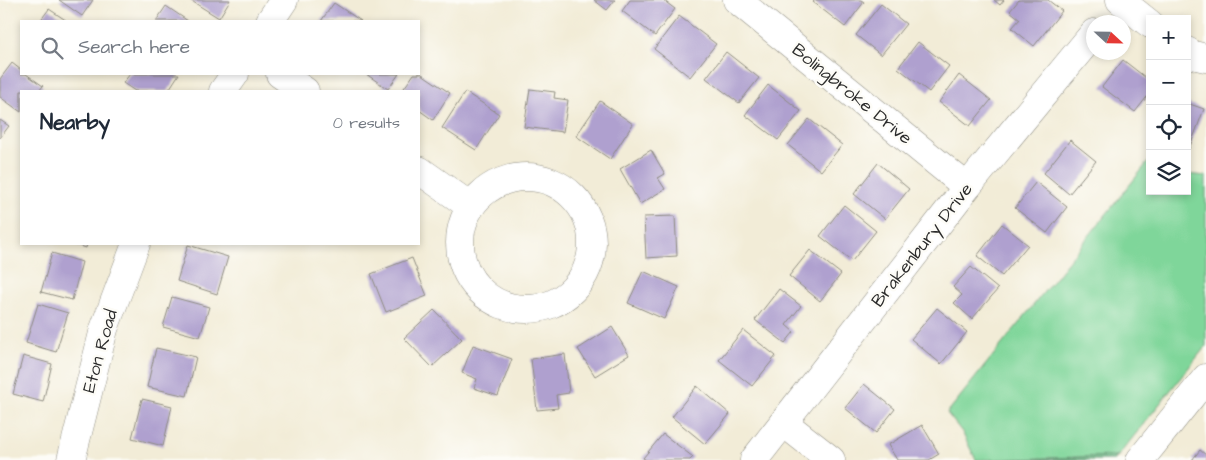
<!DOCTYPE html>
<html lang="en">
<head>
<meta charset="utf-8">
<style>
	:root { --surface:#fff; --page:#f6f6f7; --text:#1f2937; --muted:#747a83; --line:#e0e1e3 }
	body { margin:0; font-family:"Architects Daughter",sans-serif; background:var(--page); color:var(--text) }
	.controls { position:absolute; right:15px; top:15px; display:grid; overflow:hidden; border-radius:0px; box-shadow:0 2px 8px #0003 }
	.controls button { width:45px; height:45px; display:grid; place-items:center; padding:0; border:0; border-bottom:1px solid var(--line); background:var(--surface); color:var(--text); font:25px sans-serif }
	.compass { position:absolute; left:1086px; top:15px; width:45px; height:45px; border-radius:50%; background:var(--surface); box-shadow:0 2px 8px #0003; rotate:112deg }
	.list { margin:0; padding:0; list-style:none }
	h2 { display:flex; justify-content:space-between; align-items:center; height:65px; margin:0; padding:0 20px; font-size:21px }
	h2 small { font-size:16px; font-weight:400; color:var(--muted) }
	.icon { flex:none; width:28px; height:28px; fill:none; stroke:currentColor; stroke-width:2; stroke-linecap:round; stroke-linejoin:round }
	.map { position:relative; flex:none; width:1206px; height:460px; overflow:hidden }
	.search { position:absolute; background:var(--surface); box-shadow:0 2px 8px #0003; left:20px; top:20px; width:400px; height:55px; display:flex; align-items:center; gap:12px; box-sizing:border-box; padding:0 18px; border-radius:0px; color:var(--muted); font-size:19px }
	.panel { position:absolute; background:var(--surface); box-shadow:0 2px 8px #0003; left:20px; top:90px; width:400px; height:155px; border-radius:0px }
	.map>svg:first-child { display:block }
</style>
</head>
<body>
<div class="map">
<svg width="1206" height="460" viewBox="0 0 1206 460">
	<defs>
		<pattern id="forest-crowns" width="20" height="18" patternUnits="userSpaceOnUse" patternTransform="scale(1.25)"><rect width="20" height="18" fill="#67b782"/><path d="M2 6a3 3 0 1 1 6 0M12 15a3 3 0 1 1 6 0" fill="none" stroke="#55956b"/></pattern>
	</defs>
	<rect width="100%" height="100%" fill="#fdfcf7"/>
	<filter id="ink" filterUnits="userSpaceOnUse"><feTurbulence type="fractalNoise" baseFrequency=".02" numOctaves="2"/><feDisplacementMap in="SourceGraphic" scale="10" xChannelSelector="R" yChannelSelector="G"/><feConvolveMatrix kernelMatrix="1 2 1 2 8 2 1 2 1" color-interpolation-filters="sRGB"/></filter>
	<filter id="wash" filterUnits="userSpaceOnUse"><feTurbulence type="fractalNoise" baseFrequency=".0096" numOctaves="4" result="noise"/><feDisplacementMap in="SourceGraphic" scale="20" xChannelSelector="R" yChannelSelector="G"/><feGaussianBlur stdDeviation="1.12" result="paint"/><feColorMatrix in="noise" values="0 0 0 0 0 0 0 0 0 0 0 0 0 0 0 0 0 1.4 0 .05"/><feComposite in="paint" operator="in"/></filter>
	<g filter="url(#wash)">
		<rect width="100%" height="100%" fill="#f2ecd7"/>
		<polygon fill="#7fd69a" stroke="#558062" points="1148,162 1150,162 1150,191 1187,191 1187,174 1206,176 1206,346 1118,456 976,460 962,432 947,413"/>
		<polygon fill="url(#forest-crowns)" stroke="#497156" points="1118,456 1115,460 991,460"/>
		<g id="blocks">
			<g fill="#afa0cf">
				<polygon points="59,0 93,0 82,16"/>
				<polygon points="190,0 230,0 219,18"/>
				<polygon points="594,0 615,0 607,10"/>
				<polygon points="630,0 663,0 675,9 655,36 622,11"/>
				<polygon points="815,0 861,0 864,2 845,27 813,2"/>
				<polygon points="994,0 1004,0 1000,5"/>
				<polygon points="1019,0 1048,0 1062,11 1034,46 1012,28 1020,19 1010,11"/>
				<polygon points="334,3 361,21 321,21"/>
				<polygon points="881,4 906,24 881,55 856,35"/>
				<polygon points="166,6 188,21 156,21"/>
				<polygon points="49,9 67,21 40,21"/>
				<polygon points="679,16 716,44 690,77 654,49"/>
				<polygon points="918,42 949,66 929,92 898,68"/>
				<polygon points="726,52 759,78 739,103 706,78"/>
				<polygon points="1123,60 1150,81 1150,93 1135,112 1102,87"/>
				<polygon points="12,63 21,70 21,74 26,74 43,86 39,91 21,91 21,112 0,97 0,79"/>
				<polygon points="419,72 450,93 433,120 419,110 419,91 402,91 414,74 419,74"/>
				<polygon points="130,74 179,74 168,91 135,91 123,83"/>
				<polygon points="366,74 399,74 388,89"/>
				<polygon points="959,75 991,100 970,126 939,102"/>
				<polygon points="768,85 801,111 778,140 745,115"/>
				<polygon points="530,89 555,92 554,98 568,100 563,132 524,127"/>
				<polygon points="465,92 499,114 476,150 442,128"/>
				<polygon points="600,101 633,124 610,159 576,136"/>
				<polygon points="1187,103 1204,109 1189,149 1187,148"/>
				<polygon points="809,119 842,145 821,171 788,145"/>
				<polygon points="0,120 9,126 0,138"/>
				<polygon points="1070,140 1096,161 1069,194 1044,173"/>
				<polygon points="651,150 665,174 658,178 665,189 640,204 620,169"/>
				<polygon points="878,163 909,189 885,219 854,194"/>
				<polygon points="1036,182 1067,207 1047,233 1015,208"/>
				<polygon points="844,205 876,231 852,261 820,236"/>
				<polygon points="675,216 677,256 646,258 644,217"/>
				<polygon points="1002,224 1028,245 1002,276 977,256"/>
				<polygon points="74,244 87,244 86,248"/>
				<polygon points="188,245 228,257 217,294 177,281"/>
				<polygon points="810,250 841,274 820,301 789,276"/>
				<polygon points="52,253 82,262 72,300 41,292"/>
				<polygon points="412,258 427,296 386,312 371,274"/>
				<polygon points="971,267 998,289 972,319 954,303 962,295 953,287"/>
				<polygon points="643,271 679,287 664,319 628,303"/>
				<polygon points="779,289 801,306 786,325 794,332 785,343 755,320"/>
				<polygon points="172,297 209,307 200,337 163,327"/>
				<polygon points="38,304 68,313 56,352 26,343"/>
				<polygon points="937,308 967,332 941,364 911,339"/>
				<polygon points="434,310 462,339 432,367 404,338"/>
				<polygon points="612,327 629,355 595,376 578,349"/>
				<polygon points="743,330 776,356 752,386 719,360"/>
				<polygon points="473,345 512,359 498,396 474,388 477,379 462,373"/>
				<polygon points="156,348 196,357 187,396 147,387"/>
				<polygon points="565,354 569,393 556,395 558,408 537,410 531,359"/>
				<polygon points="23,356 52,364 43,402 13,394"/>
				<polygon points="864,384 895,409 876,433 845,408"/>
				<polygon points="697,386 730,414 705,444 672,417"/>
				<polygon points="142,399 172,406 163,446 132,438"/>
				<polygon points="922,425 939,454 929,460 897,460 888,445"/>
				<polygon points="663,434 693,457 690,460 646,460 643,458"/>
				<polygon points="1200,450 1206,455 1206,460 1192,460"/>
			</g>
		</g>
	</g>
	<g filter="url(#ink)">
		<use href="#blocks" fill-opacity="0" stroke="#8e8c81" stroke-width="1"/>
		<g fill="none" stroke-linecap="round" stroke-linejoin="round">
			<defs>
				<g id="minor">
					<polyline points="737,0 967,187"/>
					<polyline points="1120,0 1150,24"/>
					<polyline points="270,21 284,0"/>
					<polyline points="1187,51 1193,55 1206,58"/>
					<polyline points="280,74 305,91"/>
					<polyline points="223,91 235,74"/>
					<polyline points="419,170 470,206"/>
					<circle cx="526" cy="243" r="66"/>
					<polyline points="784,423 831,460"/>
					<polyline points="71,460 104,329 136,244"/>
					<polyline points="754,460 967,187 1094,33"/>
					<polyline points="1140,460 1206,378"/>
				</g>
			</defs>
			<use href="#minor" stroke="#8e8c81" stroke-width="29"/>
			<use href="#minor" stroke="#fff" stroke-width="28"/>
		</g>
	</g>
	<g text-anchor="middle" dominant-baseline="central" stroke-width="5" stroke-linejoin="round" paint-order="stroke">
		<g font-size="18" fill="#2b2b2b" stroke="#fdfcf7">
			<text transform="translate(852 94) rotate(39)">Bolingbroke Drive</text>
			<text transform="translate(922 245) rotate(-52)">Brakenbury Drive</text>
			<text transform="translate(100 351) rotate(-74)">Eton Road</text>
		</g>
	</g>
</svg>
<div class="controls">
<button>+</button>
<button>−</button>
<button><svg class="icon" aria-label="locate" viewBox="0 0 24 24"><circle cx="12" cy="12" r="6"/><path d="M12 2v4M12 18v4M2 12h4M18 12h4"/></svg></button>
<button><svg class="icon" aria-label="layers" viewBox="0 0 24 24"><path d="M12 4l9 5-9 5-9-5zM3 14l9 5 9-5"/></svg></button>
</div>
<svg class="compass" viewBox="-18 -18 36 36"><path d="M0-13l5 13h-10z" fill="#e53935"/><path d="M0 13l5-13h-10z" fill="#747a83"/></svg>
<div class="search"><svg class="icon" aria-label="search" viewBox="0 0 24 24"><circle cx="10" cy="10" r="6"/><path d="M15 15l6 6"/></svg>Search here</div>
<section class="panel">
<h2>Nearby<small>0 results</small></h2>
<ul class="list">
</ul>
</section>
</div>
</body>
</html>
